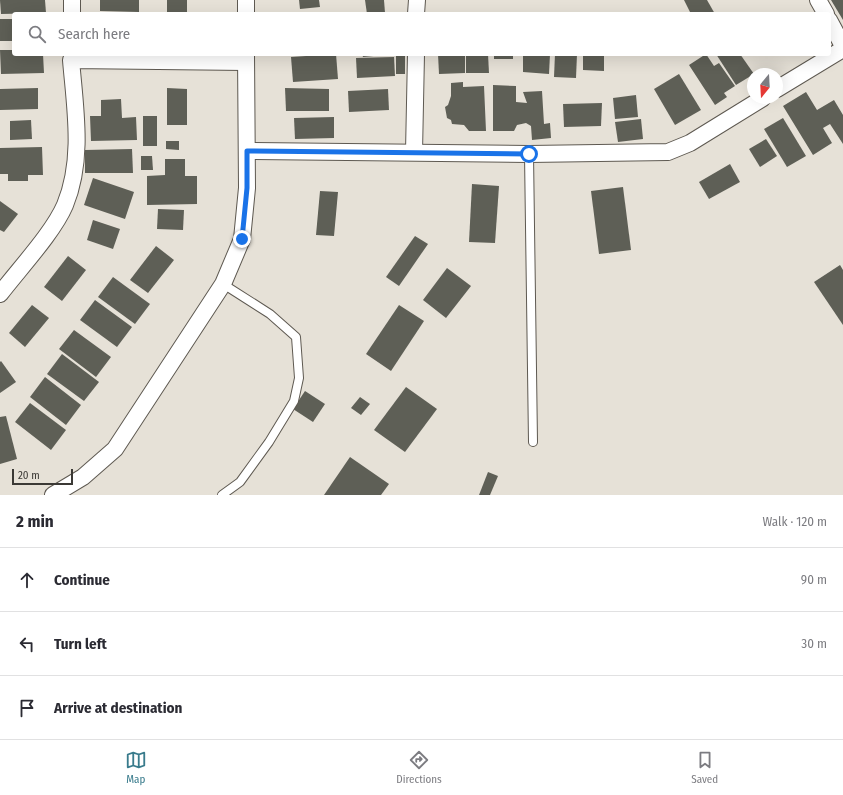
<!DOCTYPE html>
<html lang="en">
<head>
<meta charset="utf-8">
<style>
	:root { --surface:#fff; --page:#f7f7f7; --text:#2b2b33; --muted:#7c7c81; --line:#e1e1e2; --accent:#397b8c }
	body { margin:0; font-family:"Fira Sans Condensed",sans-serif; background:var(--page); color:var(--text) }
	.compass { position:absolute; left:747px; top:68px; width:36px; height:36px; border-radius:50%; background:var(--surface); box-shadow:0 4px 16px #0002; rotate:198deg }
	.scale { position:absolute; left:12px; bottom:10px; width:61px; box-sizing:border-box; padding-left:4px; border:2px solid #3b3935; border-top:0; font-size:11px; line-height:14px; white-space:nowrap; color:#3b3935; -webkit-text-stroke:3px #e6e1d7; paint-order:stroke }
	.stop { position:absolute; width:12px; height:12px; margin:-9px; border:3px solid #1a73e8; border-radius:50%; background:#fff }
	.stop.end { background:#1a73e8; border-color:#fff; box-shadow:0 1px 4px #0008 }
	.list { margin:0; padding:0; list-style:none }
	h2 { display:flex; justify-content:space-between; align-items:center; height:52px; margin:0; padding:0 16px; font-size:17px }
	h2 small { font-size:13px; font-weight:400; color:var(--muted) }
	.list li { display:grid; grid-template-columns:26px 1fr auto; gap:12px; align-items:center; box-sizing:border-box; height:64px; padding:0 16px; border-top:1px solid var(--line) }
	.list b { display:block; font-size:15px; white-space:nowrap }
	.list em { font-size:13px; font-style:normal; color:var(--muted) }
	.icon { flex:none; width:22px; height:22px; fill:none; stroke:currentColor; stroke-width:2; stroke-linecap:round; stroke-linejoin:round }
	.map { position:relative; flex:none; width:843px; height:495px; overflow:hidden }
	.search { position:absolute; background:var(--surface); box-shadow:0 4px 16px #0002; left:12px; right:12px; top:12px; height:44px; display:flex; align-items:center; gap:10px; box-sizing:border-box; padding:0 14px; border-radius:4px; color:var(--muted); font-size:15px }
	.sheet { height:244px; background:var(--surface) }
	nav { display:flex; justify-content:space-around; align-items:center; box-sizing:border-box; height:56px; border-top:1px solid var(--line); background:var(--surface); font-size:11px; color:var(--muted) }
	nav a { display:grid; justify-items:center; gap:2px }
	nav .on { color:var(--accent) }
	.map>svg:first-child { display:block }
</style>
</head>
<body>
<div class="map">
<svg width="843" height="495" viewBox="0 0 843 495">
	<rect width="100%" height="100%" fill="#e6e1d7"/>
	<g fill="#5e5f56">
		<polygon points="0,0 45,0 46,13 1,14"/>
		<polygon points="100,0 139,0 139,12 100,11"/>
		<rect x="167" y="0" width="20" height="14"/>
		<polygon points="299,0 319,0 320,7 300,9"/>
		<polygon points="365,0 384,0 385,13 367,14"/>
		<polygon points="684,0 707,0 715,14 691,14"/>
		<polygon points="831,0 843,0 843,20"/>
		<rect x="0" y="19" width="14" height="22"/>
		<polygon points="0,50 14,50 14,54 43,54 44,73 1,74"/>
		<polygon points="336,54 338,79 293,82 291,57"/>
		<polygon points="362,54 384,54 384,55 363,57"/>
		<polygon points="405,54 405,74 396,74 396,55"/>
		<polygon points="438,54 465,54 465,73 439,74"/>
		<polygon points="466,54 488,54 489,73 466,73"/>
		<rect x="494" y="54" width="19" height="5"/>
		<polygon points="523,54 550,54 549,74 523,72"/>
		<polygon points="555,54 577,54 576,78 554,77"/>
		<polygon points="583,54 604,54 604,71 583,70"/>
		<polygon points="706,54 714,66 719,63 735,86 724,93 727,97 715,105 689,65"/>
		<polygon points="716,54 740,54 754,74 736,85"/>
		<polygon points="394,57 395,76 357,78 356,58"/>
		<polygon points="679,74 701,110 675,125 654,89"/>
		<polygon points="463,82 463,87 484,86 486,131 469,131 464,125 452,124 451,120 447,118 445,107 448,105 451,96 451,83"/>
		<polygon points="493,85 516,86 516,102 527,103 523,92 542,91 544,124 550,123 551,138 532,140 531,126 526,123 517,125 514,131 493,131"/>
		<polygon points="38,88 38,109 0,110 0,89"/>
		<polygon points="167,88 187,89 187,125 167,125"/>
		<polygon points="285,88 329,89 329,111 286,111"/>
		<polygon points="388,89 389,110 349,112 348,91"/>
		<polygon points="806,92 817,110 834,100 843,115 843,144 830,124 823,128 832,143 813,155 783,106"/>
		<polygon points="636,95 638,117 615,119 613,98"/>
		<polygon points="121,99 122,118 136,117 137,140 91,141 90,116 101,116 101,100"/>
		<polygon points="602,103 601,126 564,127 563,104"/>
		<rect x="143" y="116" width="14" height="30"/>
		<polygon points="334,117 334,138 295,139 294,118"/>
		<polygon points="783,118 806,156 787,167 764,129"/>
		<polygon points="641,119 643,139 618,142 615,122"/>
		<polygon points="31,120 32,139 10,140 10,121"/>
		<polygon points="766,139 777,156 760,167 749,149"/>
		<polygon points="166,141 179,141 179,150 166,149"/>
		<polygon points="42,147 43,175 28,175 28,181 8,181 8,174 0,174 0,148"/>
		<polygon points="132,149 133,173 85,173 85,150"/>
		<polygon points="141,156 152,156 153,170 141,170"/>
		<polygon points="165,159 185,159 185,176 197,176 197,204 147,205 147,176 165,175"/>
		<polygon points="730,164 740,182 709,199 699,182"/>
		<polygon points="93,178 134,192 125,219 84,205"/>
		<polygon points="472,184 499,186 495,243 469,242"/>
		<polygon points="623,187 631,250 599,254 591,191"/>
		<polygon points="320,191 338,192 334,236 316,235"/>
		<polygon points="0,201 18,214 4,232 0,230"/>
		<polygon points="158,209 184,210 183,230 157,229"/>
		<polygon points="93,220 120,229 113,249 87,240"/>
		<polygon points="415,236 428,244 399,286 386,277"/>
		<polygon points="156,246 174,260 148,293 130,280"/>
		<polygon points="68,256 86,270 62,301 44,287"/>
		<polygon points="840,265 843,270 843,325 814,282"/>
		<polygon points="447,268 471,286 446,318 423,300"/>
		<polygon points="113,277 150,304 135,324 98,297"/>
		<polygon points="95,300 132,327 117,347 80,320"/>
		<polygon points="32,305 49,318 25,347 9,333"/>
		<polygon points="399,305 424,321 391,371 366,354"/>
		<polygon points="74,330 111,357 96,377 59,349"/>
		<polygon points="62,354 99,382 84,401 47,374"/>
		<polygon points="1,361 16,382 0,393 0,362"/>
		<polygon points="45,377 81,405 66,425 30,397"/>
		<polygon points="406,387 437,409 405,452 374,430"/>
		<polygon points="305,391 325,404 313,422 293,409"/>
		<polygon points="360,397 370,404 361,415 351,408"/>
		<polygon points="30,403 66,430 51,450 15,422"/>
		<polygon points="6,416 17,459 0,464 0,417"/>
		<polygon points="350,457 389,484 381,495 324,495"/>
		<polygon points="488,472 498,476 490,495 479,495"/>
	</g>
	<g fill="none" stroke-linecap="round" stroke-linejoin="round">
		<defs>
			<g id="service">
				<polyline points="529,154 533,442"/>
				<polyline points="222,495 240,482 269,442 294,401 299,378 296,337 270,314 223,284"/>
			</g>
			<g id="minor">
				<polyline points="246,0 246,14"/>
				<polyline points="818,0 826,14"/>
				<polyline points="72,14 72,0"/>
				<polyline points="416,14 417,0"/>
				<polyline points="829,20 843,46"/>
				<polyline points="777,89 843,49"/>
				<polyline points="247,151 529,154 668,152 690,143 763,98"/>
				<polyline points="414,152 416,54"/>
				<path d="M0,294C19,269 53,233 65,205C84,159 75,108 71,60L246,62"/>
				<polyline points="53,495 83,477 115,449 223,284 242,239 247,188 246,54"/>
			</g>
		</defs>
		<use href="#service" stroke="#5e5951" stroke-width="10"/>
		<use href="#minor" stroke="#5e5951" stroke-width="18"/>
		<use href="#service" stroke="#fff" stroke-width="8"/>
		<use href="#minor" stroke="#fff" stroke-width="16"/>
	</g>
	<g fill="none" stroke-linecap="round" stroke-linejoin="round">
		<polyline stroke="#1a73e8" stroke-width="5" points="242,239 247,188 247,151 529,154"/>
	</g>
</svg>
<svg class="compass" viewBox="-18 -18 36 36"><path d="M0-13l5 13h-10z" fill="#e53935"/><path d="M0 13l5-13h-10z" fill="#7c7c81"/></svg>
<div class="scale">20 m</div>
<div class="stop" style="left:529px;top:154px"></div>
<div class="stop end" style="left:242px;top:239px"></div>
<div class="search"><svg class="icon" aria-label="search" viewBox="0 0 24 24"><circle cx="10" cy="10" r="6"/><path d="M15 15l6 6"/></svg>Search here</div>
</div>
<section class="sheet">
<h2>2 min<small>Walk · 120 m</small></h2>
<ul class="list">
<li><svg class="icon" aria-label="ahead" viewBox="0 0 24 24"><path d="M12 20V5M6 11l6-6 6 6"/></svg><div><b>Continue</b></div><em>90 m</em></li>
<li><svg class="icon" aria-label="left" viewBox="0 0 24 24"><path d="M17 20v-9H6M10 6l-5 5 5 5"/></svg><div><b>Turn left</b></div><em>30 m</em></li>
<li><svg class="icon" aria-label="arrive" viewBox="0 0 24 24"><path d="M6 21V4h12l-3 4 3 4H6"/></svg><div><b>Arrive at destination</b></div></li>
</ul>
</section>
<nav>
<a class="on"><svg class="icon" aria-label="map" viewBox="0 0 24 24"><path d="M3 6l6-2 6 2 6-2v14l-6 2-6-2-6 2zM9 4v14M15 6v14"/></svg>Map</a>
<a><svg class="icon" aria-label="directions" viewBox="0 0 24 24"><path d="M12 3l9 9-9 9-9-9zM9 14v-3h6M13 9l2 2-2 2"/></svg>Directions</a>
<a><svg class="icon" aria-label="saved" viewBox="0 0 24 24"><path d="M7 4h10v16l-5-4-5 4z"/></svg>Saved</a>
</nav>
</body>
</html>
